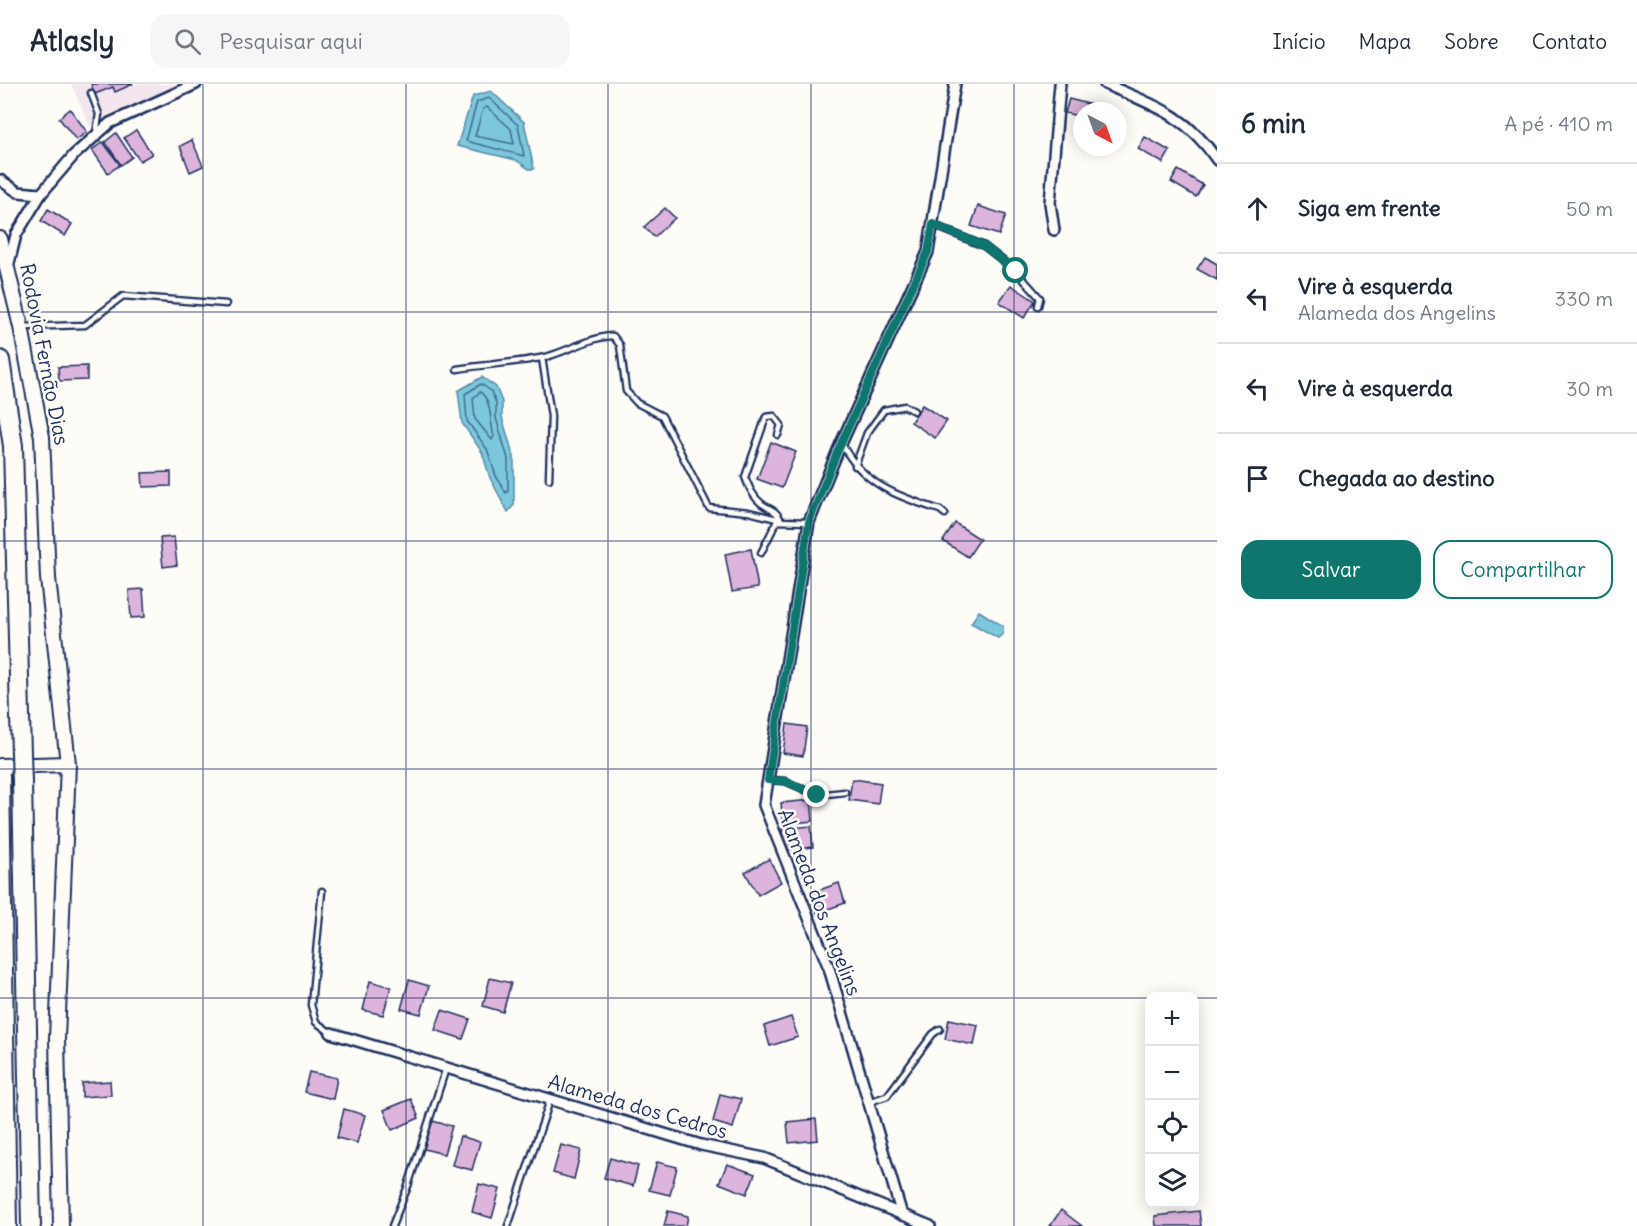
<!DOCTYPE html>
<html lang="pt">
<head>
<meta charset="utf-8">
<style>
	:root { --surface:#fff; --page:#f6f6f7; --text:#1f2937; --muted:#747a83; --line:#e0e1e3; --accent:#0f766e }
	body { margin:0; font-family:Delius,sans-serif; background:var(--page); color:var(--text) }
	.controls { position:absolute; right:18px; bottom:18px; display:grid; overflow:hidden; border-radius:12px; box-shadow:0 3px 15px #0003 }
	.controls button { width:54px; height:54px; display:grid; place-items:center; padding:0; border:0; border-bottom:2px solid var(--line); background:var(--surface); color:var(--text); font:30px sans-serif }
	.compass { position:absolute; left:1073px; top:18px; width:54px; height:54px; border-radius:50%; background:var(--surface); box-shadow:0 3px 15px #0003; rotate:139deg }
	.stop { position:absolute; width:18px; height:18px; margin:-14px; border:4px solid #0f766e; border-radius:50%; background:#fff }
	.stop.end { background:#0f766e; border-color:#fff; box-shadow:0 2px 6px #0008 }
	.list { margin:0; padding:0; list-style:none }
	h2 { display:flex; justify-content:space-between; align-items:center; height:78px; margin:0; padding:0 24px; font-size:26px }
	h2 small { font-size:20px; font-weight:400; color:var(--muted) }
	.list li { display:grid; grid-template-columns:39px 1fr auto; gap:18px; align-items:center; box-sizing:border-box; height:90px; padding:0 24px; border-top:2px solid var(--line) }
	.list b { display:block; font-size:22px; white-space:nowrap }
	.list p { margin:0; font-size:20px; white-space:nowrap; color:var(--muted) }
	.list em { font-size:20px; font-style:normal; color:var(--muted) }
	.actions { display:flex; gap:12px; padding:18px 24px }
	.actions a { flex:1; padding:14px 0; border:2px solid var(--accent); border-radius:18px; text-align:center; font-size:21px; color:var(--accent) }
	.actions .main { background:var(--accent); color:#fff }
	.icon { flex:none; width:33px; height:33px; fill:none; stroke:currentColor; stroke-width:2; stroke-linecap:round; stroke-linejoin:round }
	.map { position:relative; flex:none; width:1217px; height:1142px; overflow:hidden }
	header { display:flex; align-items:center; gap:36px; box-sizing:border-box; height:84px; padding:0 30px; background:var(--surface); border-bottom:2px solid var(--line) }
	header strong { font-size:28px }
	nav { display:flex; gap:33px; margin-inline-start:auto; font-size:21px }
	.search { width:420px; height:54px; background:var(--page); display:flex; align-items:center; gap:15px; box-sizing:border-box; padding:0 21px; border-radius:18px; color:var(--muted); font-size:22px }
	main { display:flex }
	aside { flex:1; background:var(--surface) }
	.map>svg:first-child { display:block }
</style>
</head>
<body>
<header>
<strong>Atlasly</strong>
<div class="search"><svg class="icon" aria-label="search" viewBox="0 0 24 24"><circle cx="10" cy="10" r="6"/><path d="M15 15l6 6"/></svg>Pesquisar aqui</div>
<nav><a>Início</a><a>Mapa</a><a>Sobre</a><a>Contato</a></nav>
</header>
<main>
<div class="map">
<svg width="1217" height="1142" viewBox="0 0 1217 1142">
	<rect width="100%" height="100%" fill="#fdfcf7"/>
	<filter id="ink" filterUnits="userSpaceOnUse"><feTurbulence type="fractalNoise" baseFrequency=".0167" numOctaves="2"/><feDisplacementMap in="SourceGraphic" scale="12" xChannelSelector="R" yChannelSelector="G"/><feConvolveMatrix kernelMatrix="1 2 1 2 8 2 1 2 1" color-interpolation-filters="sRGB"/></filter>
	<g filter="url(#ink)">
		<polygon fill="#f3e6ef" points="71,0 187,0 90,42"/>
		<g fill="#7bc7db" stroke="#558aa9" stroke-width="1.5">
			<polygon points="491,7 524,38 534,85 529,85 516,76 457,62 473,12"/>
			<polygon points="482,293 496,303 502,318 502,333 514,374 514,421 508,428 490,394 482,368 462,339 458,307"/>
			<polygon points="979,527 1003,542 1003,550 998,554 971,539"/>
		</g>
		<g fill="none" stroke-linecap="round" stroke-linejoin="round">
			<g stroke="#416c90" stroke-width="1.5">
				<polygon points="489,14 518,41 524,72 466,57 477,18"/>
				<polygon points="487,23 511,45 514,60 475,52 483,25"/>
				<polygon points="481,300 491,307 496,319 496,334 508,375 508,407 506,409 496,392 487,365 467,337 465,310"/>
				<path d="M480,308C492,315 490,340 494,352L492,356L475,335L473,314Z"/>
			</g>
		</g>
		<g fill="#ddb4db" stroke="#1b2f5e" stroke-width="1.5">
			<polygon points="91,0 133,0 115,8 113,3 95,10"/>
			<polygon points="1069,15 1096,22 1095,27 1082,27 1082,33 1065,29"/>
			<polygon points="70,25 87,48 76,56 59,34"/>
			<polygon points="136,46 152,70 140,77 124,54"/>
			<polygon points="116,49 132,73 121,81 105,58"/>
			<polygon points="1145,53 1170,67 1163,79 1138,65"/>
			<polygon points="192,56 203,82 190,88 180,62"/>
			<polygon points="103,58 120,81 108,89 92,66"/>
			<polygon points="1178,86 1203,101 1196,113 1171,98"/>
			<polygon points="978,122 1006,131 999,151 971,142"/>
			<polygon points="665,124 675,134 654,153 644,143"/>
			<polygon points="48,125 72,140 65,152 41,137"/>
			<polygon points="1205,173 1217,180 1217,196 1197,185"/>
			<polygon points="1011,201 1035,217 1024,234 999,218"/>
			<polygon points="87,282 87,296 59,297 58,283"/>
			<polygon points="922,321 947,337 935,354 911,338"/>
			<polygon points="771,358 796,368 782,404 757,395"/>
			<polygon points="171,388 171,402 143,403 142,389"/>
			<polygon points="955,439 980,455 968,473 943,457"/>
			<polygon points="174,453 177,481 163,483 160,454"/>
			<polygon points="751,465 758,504 732,508 725,470"/>
			<polygon points="143,505 145,533 131,534 129,506"/>
			<polygon points="787,640 807,643 803,672 783,669"/>
			<polygon points="852,695 881,699 878,720 849,716"/>
			<polygon points="811,716 813,737 783,740 781,719"/>
			<polygon points="811,742 813,763 784,766 782,745"/>
			<polygon points="769,775 781,798 758,811 745,788"/>
			<polygon points="839,799 845,819 817,829 811,809"/>
			<polygon points="490,894 511,899 503,928 483,922"/>
			<polygon points="409,896 429,902 421,930 401,925"/>
			<polygon points="370,897 391,903 383,931 363,926"/>
			<polygon points="442,926 470,935 463,955 435,946"/>
			<polygon points="791,933 798,953 770,962 764,942"/>
			<polygon points="949,935 978,941 974,961 945,955"/>
			<polygon points="309,988 337,994 333,1015 304,1008"/>
			<polygon points="110,997 111,1011 82,1013 82,999"/>
			<polygon points="720,1010 741,1015 733,1044 713,1038"/>
			<polygon points="411,1015 419,1034 392,1046 384,1026"/>
			<polygon points="344,1025 365,1031 357,1059 337,1054"/>
			<polygon points="816,1035 818,1056 789,1059 787,1038"/>
			<polygon points="432,1037 452,1042 444,1070 424,1065"/>
			<polygon points="460,1052 480,1058 472,1086 452,1081"/>
			<polygon points="561,1061 581,1066 574,1095 553,1089"/>
			<polygon points="610,1074 638,1082 633,1102 604,1094"/>
			<polygon points="657,1078 677,1083 670,1111 649,1106"/>
			<polygon points="727,1080 755,1090 747,1110 719,1099"/>
			<polygon points="479,1100 500,1105 492,1134 472,1128"/>
			<polygon points="1061,1126 1082,1142 1050,1142"/>
			<polygon points="668,1127 688,1132 686,1142 664,1142"/>
			<polygon points="1199,1127 1201,1142 1156,1142 1155,1132"/>
		</g>
		<g fill="none" stroke-linecap="round" stroke-linejoin="round">
			<defs>
				<g id="lane">
					<polyline points="91,9 99,30 96,50"/>
					<polyline points="933,141 984,162 1016,187 1040,214 1038,222"/>
					<polyline points="23,243 85,241 123,212 226,220"/>
					<polyline points="542,274 551,332 549,395"/>
					<path d="M457,285C486,280 517,279 546,273C566,268 593,252 613,252L620,261L626,307L637,319L662,332L709,424L749,428L781,436"/>
					<path d="M778,351L781,341L774,332L766,333L745,393C749,403 753,413 762,420C771,426 776,426 781,436"/>
					<path d="M842,360C863,401 899,413 940,426L945,430"/>
					<polyline points="855,382 867,349 884,326 905,322 914,327"/>
					<polyline points="761,469 777,437 809,438"/>
					<polyline points="768,696 785,697 817,711 845,708"/>
					<polyline points="322,807 311,921 316,938 331,949"/>
					<polyline points="869,1018 887,1012 933,950 940,945"/>
					<polyline points="392,1142 408,1102 446,984"/>
					<polyline points="508,1142 550,1016"/>
				</g>
				<g id="street">
					<path d="M1105,0C1153,21 1186,30 1217,76"/>
					<polyline points="0,96 18,108 41,110"/>
					<polyline points="1054,146 1050,119 1060,0"/>
					<polyline points="8,183 16,151 41,110 74,71 110,39 196,0"/>
					<polyline points="331,949 701,1061 764,1074 930,1142"/>
					<polyline points="902,1131 829,884 764,721 809,438 839,364 928,168 955,0"/>
				</g>
				<g id="secondary">
					<polyline points="0,155 21,243 42,353 48,494 68,680 57,955 61,1142"/>
					<polyline points="0,682 68,680"/>
				</g>
				<g id="highway">
					<polyline points="0,276 13,362 21,670"/>
					<polyline points="0,691 7,1142"/>
					<polyline points="22,698 31,1142"/>
				</g>
			</defs>
			<use href="#lane" stroke="#1b2f5e" stroke-width="9"/>
			<use href="#street" stroke="#1b2f5e" stroke-width="14"/>
			<use href="#secondary" stroke="#1b2f5e" stroke-width="18"/>
			<use href="#highway" stroke="#1b2f5e" stroke-width="22"/>
			<use href="#lane" stroke="#fdfcf7" stroke-width="4.5"/>
			<use href="#street" stroke="#fdfcf7" stroke-width="9"/>
			<use href="#secondary" stroke="#fdfcf7" stroke-width="14"/>
			<use href="#highway" stroke="#fdfcf7" stroke-width="18"/>
			<defs>
				<polyline id="highway-bridge" points="21,670 22,698"/>
			</defs>
			<use href="#highway-bridge" stroke="#1b2f5e" stroke-width="22" stroke-linecap="butt"/>
			<use href="#highway-bridge" stroke="#fdfcf7" stroke-width="18"/>
		</g>
	</g>
	<g fill="none" stroke-linecap="round" stroke-linejoin="round" filter="url(#ink)">
		<polyline stroke="#0f766e" stroke-width="8" points="817,711 785,697 768,696 809,438 839,364 928,168 933,140 984,162 1016,187"/>
	</g>
	<path fill="none" stroke="#1b2f5e" stroke-width="1.5" stroke-opacity="0.55" d="M203,0V1142M406,0V1142M608,0V1142M811,0V1142M1014,0V1142M0,228H1217M0,457H1217M0,685H1217M0,914H1150M1194,914H1217"/>
	<g text-anchor="middle" dominant-baseline="central" stroke-width="5" stroke-linejoin="round" paint-order="stroke">
		<g font-size="20" fill="#1b2f5e" stroke="#fdfcf7">
			<text transform="translate(45 270) rotate(79)">Rodovia Fernão Dias</text>
			<text transform="translate(820 818) rotate(69)">Alameda dos Angelins</text>
			<text transform="translate(638 1022) rotate(16)">Alameda dos Cedros</text>
		</g>
	</g>
</svg>
<div class="controls">
<button>+</button>
<button>−</button>
<button><svg class="icon" aria-label="locate" viewBox="0 0 24 24"><circle cx="12" cy="12" r="6"/><path d="M12 2v4M12 18v4M2 12h4M18 12h4"/></svg></button>
<button><svg class="icon" aria-label="layers" viewBox="0 0 24 24"><path d="M12 4l9 5-9 5-9-5zM3 14l9 5 9-5"/></svg></button>
</div>
<svg class="compass" viewBox="-18 -18 36 36"><path d="M0-13l5 13h-10z" fill="#e53935"/><path d="M0 13l5-13h-10z" fill="#747a83"/></svg>
<div class="stop" style="left:1016px;top:187px"></div>
<div class="stop end" style="left:817px;top:711px"></div>
</div>
<aside>
<h2>6 min<small>A pé · 410 m</small></h2>
<ul class="list">
<li><svg class="icon" aria-label="ahead" viewBox="0 0 24 24"><path d="M12 20V5M6 11l6-6 6 6"/></svg><div><b>Siga em frente</b></div><em>50 m</em></li>
<li><svg class="icon" aria-label="left" viewBox="0 0 24 24"><path d="M17 20v-9H6M10 6l-5 5 5 5"/></svg><div><b>Vire à esquerda</b><p>Alameda dos Angelins</p></div><em>330 m</em></li>
<li><svg class="icon" aria-label="left" viewBox="0 0 24 24"><path d="M17 20v-9H6M10 6l-5 5 5 5"/></svg><div><b>Vire à esquerda</b></div><em>30 m</em></li>
<li><svg class="icon" aria-label="arrive" viewBox="0 0 24 24"><path d="M6 21V4h12l-3 4 3 4H6"/></svg><div><b>Chegada ao destino</b></div></li>
</ul>
<div class="actions"><a class="main">Salvar</a><a>Compartilhar</a></div>
</aside>
</main>
</body>
</html>
